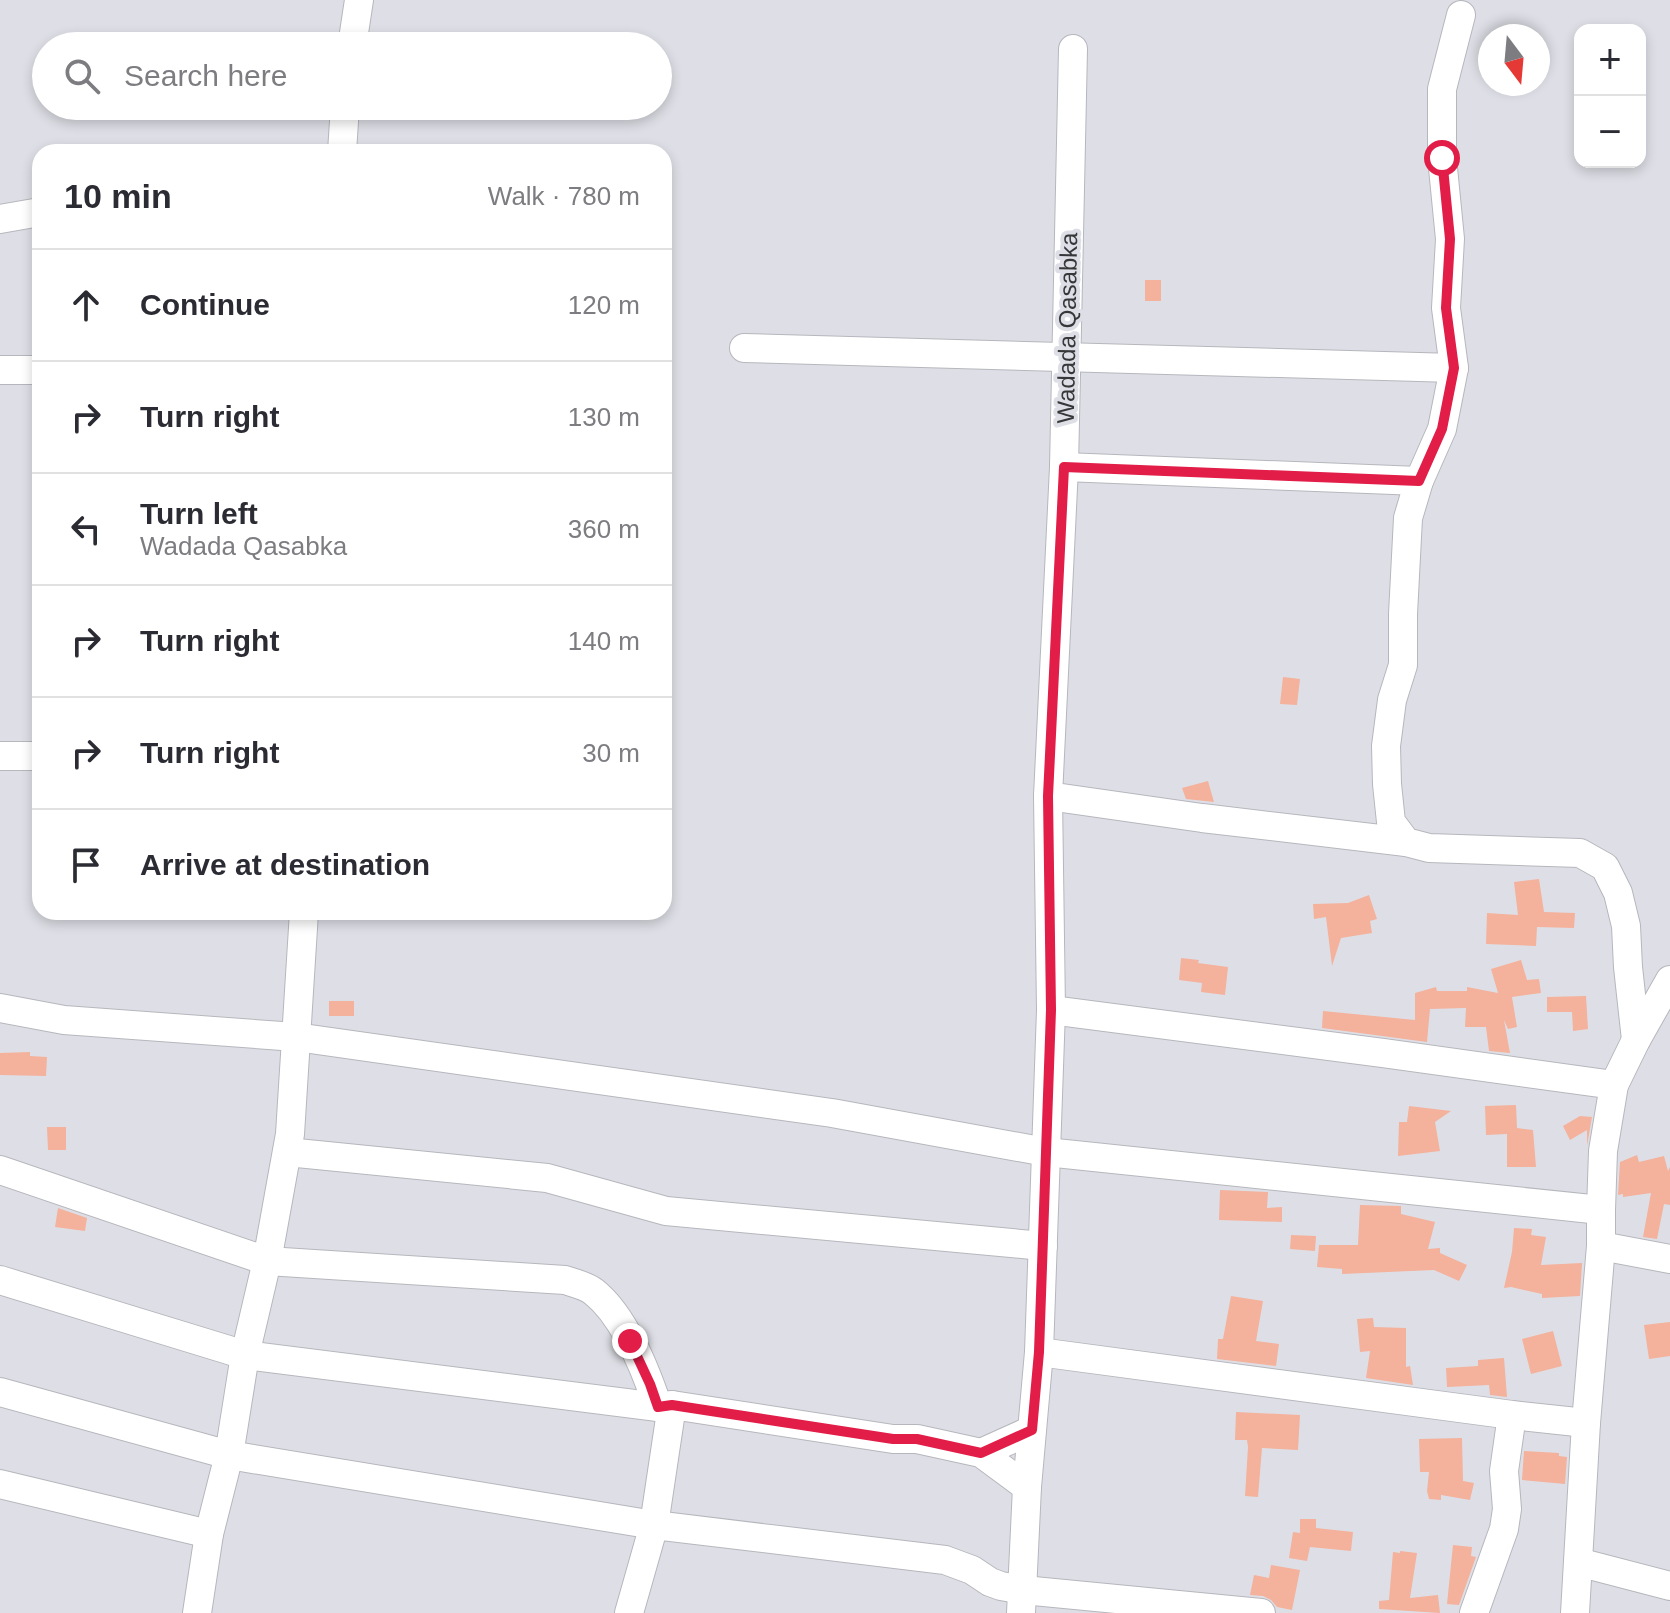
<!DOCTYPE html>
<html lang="en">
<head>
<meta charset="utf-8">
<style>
	:root { --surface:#fff; --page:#f7f7f7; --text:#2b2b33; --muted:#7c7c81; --line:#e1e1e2 }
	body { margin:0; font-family:Arial,sans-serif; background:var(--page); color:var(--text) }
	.controls { position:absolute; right:24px; top:24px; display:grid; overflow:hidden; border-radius:16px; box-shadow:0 4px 12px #0003 }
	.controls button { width:72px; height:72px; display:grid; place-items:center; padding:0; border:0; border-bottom:2px solid var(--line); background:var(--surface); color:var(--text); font:40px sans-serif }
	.compass { position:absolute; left:1478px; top:24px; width:72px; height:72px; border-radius:50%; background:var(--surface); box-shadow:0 4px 12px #0003; rotate:164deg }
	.stop { position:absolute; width:24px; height:24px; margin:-18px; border:6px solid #e11d48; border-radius:50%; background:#fff }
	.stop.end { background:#e11d48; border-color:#fff; box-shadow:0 2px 8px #0008 }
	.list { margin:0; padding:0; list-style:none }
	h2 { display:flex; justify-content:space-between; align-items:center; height:104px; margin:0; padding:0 32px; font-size:34px }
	h2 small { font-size:26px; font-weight:400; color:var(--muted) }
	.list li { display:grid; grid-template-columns:52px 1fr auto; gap:24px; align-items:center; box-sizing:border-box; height:112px; padding:0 32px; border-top:2px solid var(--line) }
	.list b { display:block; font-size:30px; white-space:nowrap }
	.list p { margin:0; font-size:26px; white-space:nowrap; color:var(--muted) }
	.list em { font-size:26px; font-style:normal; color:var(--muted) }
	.icon { flex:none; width:44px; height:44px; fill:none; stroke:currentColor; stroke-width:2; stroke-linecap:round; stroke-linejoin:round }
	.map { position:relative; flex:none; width:1670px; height:1613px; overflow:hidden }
	.search { position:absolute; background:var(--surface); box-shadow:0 4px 12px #0003; left:32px; top:32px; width:640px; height:88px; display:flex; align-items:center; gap:20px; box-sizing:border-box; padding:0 28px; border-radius:44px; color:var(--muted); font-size:30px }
	.panel { position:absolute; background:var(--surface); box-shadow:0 4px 12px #0003; left:32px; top:144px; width:640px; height:776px; border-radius:24px }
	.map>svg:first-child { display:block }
</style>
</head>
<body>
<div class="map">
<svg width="1670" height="1613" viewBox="0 0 1670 1613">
	<rect width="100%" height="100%" fill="#dedfe6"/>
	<g fill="#f4b19b">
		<rect x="1145" y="280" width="16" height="21"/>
		<polygon points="1283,677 1300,679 1297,705 1280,704"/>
		<polygon points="1208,781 1214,802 1186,799 1182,788"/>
		<polygon points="1539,879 1544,912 1575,913 1574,928 1537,927 1536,946 1486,944 1487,913 1518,915 1514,882"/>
		<polygon points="1369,895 1377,919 1370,921 1372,933 1341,938 1332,966 1326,917 1314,919 1313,904 1348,903"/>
		<polygon points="1181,958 1199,960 1198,963 1228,967 1225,995 1201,992 1202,983 1179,980"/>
		<polygon points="1521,960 1527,980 1539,979 1541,993 1512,997 1517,1027 1508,1029 1504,1020 1510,1053 1489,1051 1486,1027 1465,1027 1466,1008 1430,1009 1427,1042 1322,1028 1323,1011 1415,1020 1415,993 1436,987 1437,991 1467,991 1467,987 1498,993 1491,969"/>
		<polygon points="1586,996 1588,1029 1573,1031 1572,1012 1547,1012 1547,997"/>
		<rect x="329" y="1001" width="25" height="15"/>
		<polygon points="30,1052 30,1056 47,1057 46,1076 0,1075 0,1053"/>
		<polygon points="1516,1105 1517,1128 1533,1130 1536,1167 1507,1167 1507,1134 1486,1135 1485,1106"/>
		<polygon points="1409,1106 1451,1111 1435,1122 1440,1151 1398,1156 1399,1122 1407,1122"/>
		<polygon points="1580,1116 1592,1117 1587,1146 1587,1130 1570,1140 1563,1126"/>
		<polygon points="47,1127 66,1127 66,1150 48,1150"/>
		<polygon points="1637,1155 1639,1162 1664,1156 1668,1171 1670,1167 1670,1205 1664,1204 1657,1239 1643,1237 1651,1193 1623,1197 1623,1194 1618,1195 1620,1162"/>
		<polygon points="1220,1190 1268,1192 1267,1208 1282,1207 1282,1222 1219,1220"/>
		<polygon points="1360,1205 1401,1206 1401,1214 1435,1222 1428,1249 1440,1248 1440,1253 1467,1265 1459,1281 1434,1270 1342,1274 1342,1269 1317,1267 1319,1245 1358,1245"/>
		<polygon points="58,1208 87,1218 85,1231 55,1227"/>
		<polygon points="1514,1228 1532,1229 1531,1235 1546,1237 1541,1265 1582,1263 1580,1296 1542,1298 1542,1294 1511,1287 1504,1288 1512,1252"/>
		<polygon points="1291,1235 1316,1236 1315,1251 1290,1249"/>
		<polygon points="1231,1296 1263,1301 1256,1341 1279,1344 1276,1366 1217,1359 1218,1339 1223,1339"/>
		<polygon points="1373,1318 1374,1327 1406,1328 1406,1367 1410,1366 1413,1385 1366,1378 1370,1351 1360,1352 1357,1319"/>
		<polygon points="1670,1322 1670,1356 1649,1359 1644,1325"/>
		<polygon points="1553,1331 1562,1366 1531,1374 1522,1339"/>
		<polygon points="1504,1358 1507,1397 1490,1395 1489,1385 1447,1387 1446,1368 1478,1366 1478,1360"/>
		<polygon points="1236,1412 1300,1415 1298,1450 1262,1448 1258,1497 1245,1496 1248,1447 1247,1440 1235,1440"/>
		<polygon points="1462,1438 1463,1481 1474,1483 1470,1500 1441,1495 1441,1500 1429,1499 1427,1491 1429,1472 1420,1472 1419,1439"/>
		<polygon points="1524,1451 1559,1453 1559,1456 1567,1457 1565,1484 1522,1480"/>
		<polygon points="1300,1519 1316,1519 1316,1528 1353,1532 1351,1551 1310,1547 1307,1561 1289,1558 1293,1532 1300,1533"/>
		<polygon points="1453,1545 1472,1547 1471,1556 1476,1557 1459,1605 1447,1604"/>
		<polygon points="1400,1551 1417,1553 1410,1598 1438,1595 1440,1613 1379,1609 1379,1601 1389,1600 1393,1552 1400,1553"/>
		<polygon points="1271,1565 1300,1570 1292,1610 1277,1607 1271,1600 1263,1596 1250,1595 1254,1575 1269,1578"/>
	</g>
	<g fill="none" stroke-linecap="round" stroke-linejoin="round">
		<defs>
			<g id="minor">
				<polyline points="1461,15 1442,89 1442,158 1450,239 1446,308 1454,368 1442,429 1419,481 1408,518 1403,614 1403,665 1392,700 1386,746 1387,784 1391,822 1406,842 1429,848 1580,853 1605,867 1618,893 1626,926 1628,967 1636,1040"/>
				<polyline points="352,46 359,0"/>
				<polyline points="342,152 345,106"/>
				<polyline points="0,219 40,212"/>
				<polyline points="744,348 1454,368"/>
				<polyline points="0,370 40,370"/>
				<polyline points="1064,467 1419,481"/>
				<polyline points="0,756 40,756"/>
				<polyline points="1048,796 1202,818 1406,842"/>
				<polyline points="0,1008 64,1020 296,1037 832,1113 1046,1152 1601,1210"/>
				<polyline points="1051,1010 1383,1053 1614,1085"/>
				<polyline points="287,1152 547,1178 666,1211 1043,1246"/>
				<path d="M0,1170L267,1261L565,1280C574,1283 587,1286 594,1292C624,1316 646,1371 658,1407L672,1405L893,1439H917L981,1453L1027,1487"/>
				<polyline points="1601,1246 1670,1259"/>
				<polyline points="0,1280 245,1355 658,1407"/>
				<polyline points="1039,1352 1512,1415 1586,1423"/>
				<polyline points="0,1392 229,1455 654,1525 945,1560 972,1570 990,1582 1001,1586 1023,1590 1261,1613"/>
				<polyline points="981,1453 1032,1430"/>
				<polyline points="0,1484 209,1534"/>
				<polyline points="1578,1562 1670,1586"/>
				<polyline points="197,1613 209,1534 229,1455 245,1355 267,1261 290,1134 304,912"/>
				<polyline points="629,1613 654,1525 672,1405"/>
				<polyline points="1021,1613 1027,1487 1039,1352 1051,1010 1048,796 1064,467 1073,49"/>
				<polyline points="1474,1613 1504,1529 1507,1509 1504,1471 1512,1415"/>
				<polyline points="1575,1613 1586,1423 1601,1246 1601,1210 1603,1151 1614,1085 1636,1040 1670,980"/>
			</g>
		</defs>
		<use href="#minor" stroke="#b6b7bd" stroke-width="30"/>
		<use href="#minor" stroke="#fff" stroke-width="28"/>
	</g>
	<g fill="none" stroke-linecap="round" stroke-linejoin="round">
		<polyline stroke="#e11d48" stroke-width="10" points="630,1341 650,1384 658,1407 672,1405 893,1439 917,1439 981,1453 1032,1430 1039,1352 1051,1010 1048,796 1064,467 1419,481 1442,429 1454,368 1446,308 1450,239 1442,158"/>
	</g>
	<g text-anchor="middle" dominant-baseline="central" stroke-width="8" stroke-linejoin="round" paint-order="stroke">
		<g font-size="24" fill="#363739" stroke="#dedfe6">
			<text transform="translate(1067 328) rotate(-89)">Wadada Qasabka</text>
		</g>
	</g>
</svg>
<div class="controls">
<button>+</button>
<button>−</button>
</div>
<svg class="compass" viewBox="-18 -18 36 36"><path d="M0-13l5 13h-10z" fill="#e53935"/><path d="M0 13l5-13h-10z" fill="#7c7c81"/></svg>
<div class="stop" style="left:1442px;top:158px"></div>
<div class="stop end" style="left:630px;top:1341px"></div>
<div class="search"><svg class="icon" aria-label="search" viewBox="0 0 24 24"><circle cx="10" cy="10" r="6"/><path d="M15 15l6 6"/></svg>Search here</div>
<section class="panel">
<h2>10 min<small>Walk · 780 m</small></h2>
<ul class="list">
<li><svg class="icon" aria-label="ahead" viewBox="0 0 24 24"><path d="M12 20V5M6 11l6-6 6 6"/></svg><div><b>Continue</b></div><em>120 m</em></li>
<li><svg class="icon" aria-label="right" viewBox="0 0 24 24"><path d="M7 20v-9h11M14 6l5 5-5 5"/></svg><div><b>Turn right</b></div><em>130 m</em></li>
<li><svg class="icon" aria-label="left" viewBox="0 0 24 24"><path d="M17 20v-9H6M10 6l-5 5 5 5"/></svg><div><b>Turn left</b><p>Wadada Qasabka</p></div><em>360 m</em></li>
<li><svg class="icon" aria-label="right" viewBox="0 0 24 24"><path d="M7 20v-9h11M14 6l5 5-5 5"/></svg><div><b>Turn right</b></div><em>140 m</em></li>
<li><svg class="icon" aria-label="right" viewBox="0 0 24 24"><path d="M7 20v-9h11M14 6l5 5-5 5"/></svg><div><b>Turn right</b></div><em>30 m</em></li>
<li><svg class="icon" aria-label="arrive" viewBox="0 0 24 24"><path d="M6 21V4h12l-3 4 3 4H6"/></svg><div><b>Arrive at destination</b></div></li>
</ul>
</section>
</div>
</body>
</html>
